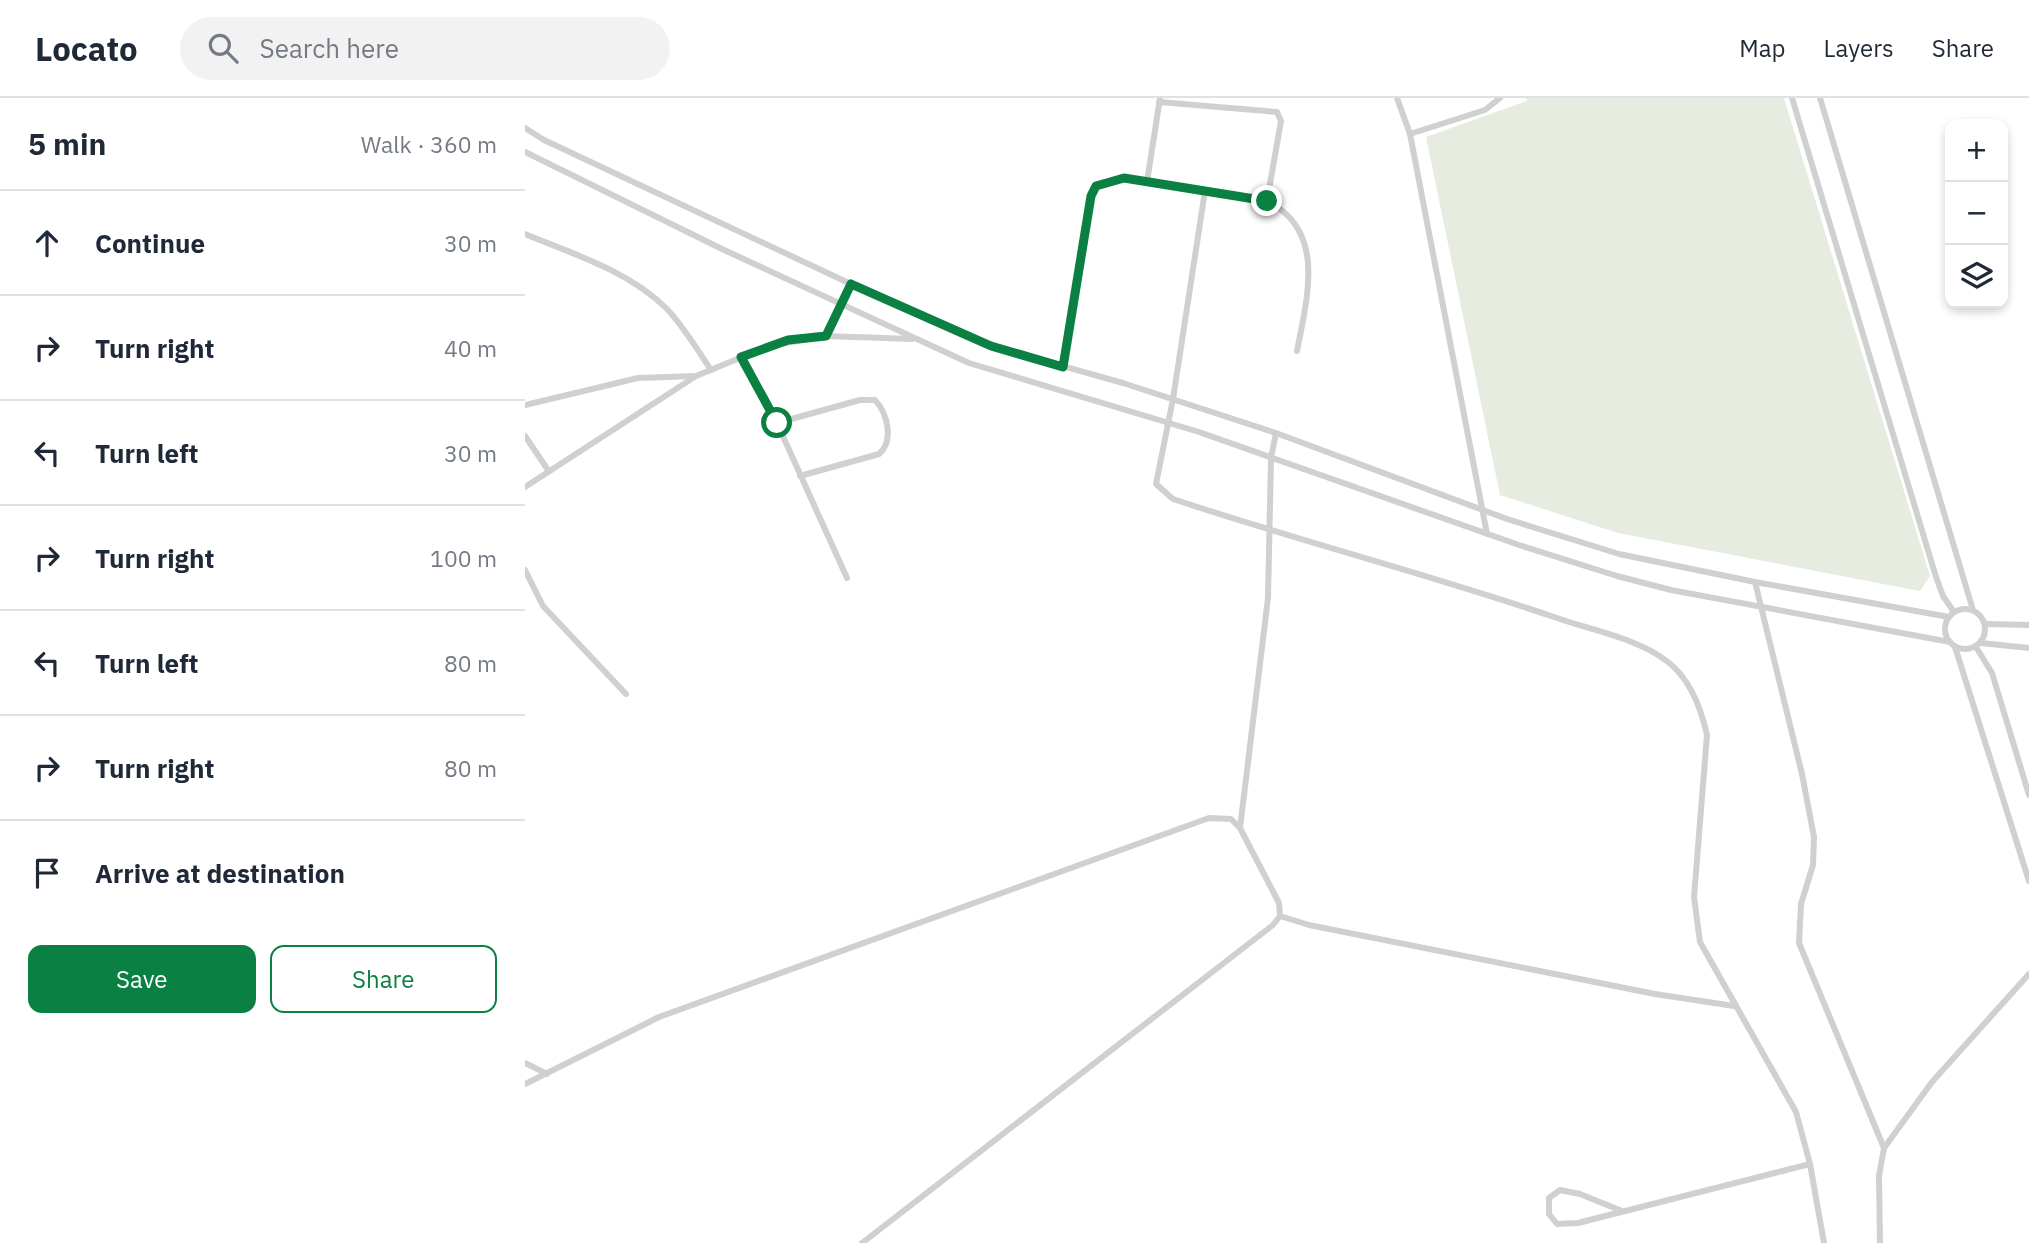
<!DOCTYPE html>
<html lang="en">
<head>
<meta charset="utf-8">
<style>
	:root { --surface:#fff; --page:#f2f2f3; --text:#1f2937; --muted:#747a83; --line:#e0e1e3; --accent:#0b8043 }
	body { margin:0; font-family:"IBM Plex Sans",sans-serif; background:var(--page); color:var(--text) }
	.controls { position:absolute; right:21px; top:21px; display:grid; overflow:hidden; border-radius:14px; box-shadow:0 4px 10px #0003 }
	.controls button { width:63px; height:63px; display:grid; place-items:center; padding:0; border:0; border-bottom:2px solid var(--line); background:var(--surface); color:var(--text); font:35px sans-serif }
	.stop { position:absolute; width:21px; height:21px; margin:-16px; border:5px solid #0b8043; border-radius:50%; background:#fff }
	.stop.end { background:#0b8043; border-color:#fff; box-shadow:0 2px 7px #0008 }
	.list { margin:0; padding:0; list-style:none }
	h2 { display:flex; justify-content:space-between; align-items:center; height:91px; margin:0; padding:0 28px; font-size:30px }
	h2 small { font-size:23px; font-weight:400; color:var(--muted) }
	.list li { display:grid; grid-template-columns:46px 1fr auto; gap:21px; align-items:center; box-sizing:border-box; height:105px; padding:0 28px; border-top:2px solid var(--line) }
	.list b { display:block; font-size:26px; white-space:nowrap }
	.list em { font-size:23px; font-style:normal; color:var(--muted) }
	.actions { display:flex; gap:14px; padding:21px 28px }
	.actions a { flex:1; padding:16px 0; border:2px solid var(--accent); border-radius:14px; text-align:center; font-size:24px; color:var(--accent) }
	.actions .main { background:var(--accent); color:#fff }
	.icon { flex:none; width:38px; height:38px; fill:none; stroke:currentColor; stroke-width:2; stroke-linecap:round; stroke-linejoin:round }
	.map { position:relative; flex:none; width:1504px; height:1145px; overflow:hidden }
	header { display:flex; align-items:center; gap:42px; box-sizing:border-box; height:98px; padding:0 35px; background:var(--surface); border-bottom:2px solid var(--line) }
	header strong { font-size:33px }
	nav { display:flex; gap:38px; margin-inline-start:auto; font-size:24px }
	.search { width:490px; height:63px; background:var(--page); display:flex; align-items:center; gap:18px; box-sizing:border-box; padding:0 24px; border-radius:38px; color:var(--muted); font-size:26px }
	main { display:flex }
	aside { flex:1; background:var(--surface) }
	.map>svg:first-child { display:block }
</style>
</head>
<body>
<header>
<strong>Locato</strong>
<div class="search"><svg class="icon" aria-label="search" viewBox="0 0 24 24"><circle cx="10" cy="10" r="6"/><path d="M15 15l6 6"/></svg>Search here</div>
<nav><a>Map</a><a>Layers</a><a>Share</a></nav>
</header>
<main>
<aside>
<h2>5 min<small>Walk · 360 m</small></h2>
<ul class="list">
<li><svg class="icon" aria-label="ahead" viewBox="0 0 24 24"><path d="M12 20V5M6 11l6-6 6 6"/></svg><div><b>Continue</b></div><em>30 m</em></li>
<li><svg class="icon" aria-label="right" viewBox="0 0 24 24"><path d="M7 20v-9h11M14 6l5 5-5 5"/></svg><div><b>Turn right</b></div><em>40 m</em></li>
<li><svg class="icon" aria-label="left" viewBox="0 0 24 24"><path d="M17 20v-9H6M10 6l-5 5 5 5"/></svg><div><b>Turn left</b></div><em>30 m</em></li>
<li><svg class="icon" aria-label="right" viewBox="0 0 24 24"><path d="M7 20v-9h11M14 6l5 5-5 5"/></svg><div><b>Turn right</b></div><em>100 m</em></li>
<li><svg class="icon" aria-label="left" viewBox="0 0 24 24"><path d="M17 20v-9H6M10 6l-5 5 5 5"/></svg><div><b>Turn left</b></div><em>80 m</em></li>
<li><svg class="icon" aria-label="right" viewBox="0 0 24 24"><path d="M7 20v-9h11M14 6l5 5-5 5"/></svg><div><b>Turn right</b></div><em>80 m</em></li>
<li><svg class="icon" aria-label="arrive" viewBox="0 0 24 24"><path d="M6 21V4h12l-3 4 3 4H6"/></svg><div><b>Arrive at destination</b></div></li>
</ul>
<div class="actions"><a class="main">Save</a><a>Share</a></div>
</aside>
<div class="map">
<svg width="1504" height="1145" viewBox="0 0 1504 1145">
	<rect width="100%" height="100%" fill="#fff"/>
	<polygon fill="#e6ecdf" points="1001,0 1259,0 1405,478 1395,493 1093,435 975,397 901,39 1002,3"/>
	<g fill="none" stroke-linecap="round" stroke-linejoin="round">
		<g stroke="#d0d0d0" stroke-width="6">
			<polyline points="872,0 885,36 962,436"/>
			<polyline points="1267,0 1411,479 1418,498 1429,514"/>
			<polyline points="1295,0 1448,512"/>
			<polyline points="634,4 752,14 756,23 742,103"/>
			<polyline points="0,30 19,42 326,186 466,248 598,285 751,335 982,421 1094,456 1230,484 1424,519"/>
			<polyline points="885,36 960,12 975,0"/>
			<polyline points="0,54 197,151 444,265 674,334 994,447 1092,478 1146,492 1425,544"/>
			<polyline points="622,84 635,0"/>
			<path d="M680,93L648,301L631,386L648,401C774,443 903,476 1029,519C1065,532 1113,540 1143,564C1165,581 1176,610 1182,637L1169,799L1175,844L1271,1014L1285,1066L1299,1145"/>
			<path d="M0,136C48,156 104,173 142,211C159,229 172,251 186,272"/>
			<polyline points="301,238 326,186"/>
			<polyline points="216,259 252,325 322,480"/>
			<path d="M538,269L566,98L571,88L599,80L742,103C802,132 782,201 772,253"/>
			<polyline points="0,307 113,280 170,278"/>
			<path d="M252,325L335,302H350C363,316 369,343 354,356L275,378"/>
			<polyline points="0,338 23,372"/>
			<polyline points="0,389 171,278 244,248 301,238 387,241"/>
			<polyline points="0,472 18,508 101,596"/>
			<polyline points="1230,484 1277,676 1289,739 1288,767 1276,806 1274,845 1359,1050"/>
			<circle cx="1440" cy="531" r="20"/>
			<polyline points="1460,526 1504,527"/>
			<polyline points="1456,545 1504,550"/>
			<polyline points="1430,549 1504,783"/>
			<polyline points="1451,549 1467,575 1504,697"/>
			<polyline points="715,730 743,500 746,360 751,335"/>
			<polyline points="755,818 784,827 1130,896 1209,908"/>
			<polyline points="0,965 22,976"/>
			<polyline points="0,986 134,919 684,720 706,721 715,730 754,805 755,818 748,827 337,1145"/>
			<polyline points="1097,1113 1055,1096 1035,1092 1024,1100 1024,1116 1032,1126 1053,1125 1285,1066"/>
			<polyline points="1355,1145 1354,1078 1359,1050 1407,984 1504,876"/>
		</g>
	</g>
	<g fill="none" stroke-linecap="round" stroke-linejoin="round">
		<polyline stroke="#0b8043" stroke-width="9" points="252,325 216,259 263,242 301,238 326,186 466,248 538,269 566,98 571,88 599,80 742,103"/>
	</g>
</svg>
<div class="controls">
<button>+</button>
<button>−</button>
<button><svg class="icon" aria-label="layers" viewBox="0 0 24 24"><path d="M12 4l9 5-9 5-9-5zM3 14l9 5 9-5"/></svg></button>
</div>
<div class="stop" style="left:252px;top:325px"></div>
<div class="stop end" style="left:742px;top:103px"></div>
</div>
</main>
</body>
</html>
